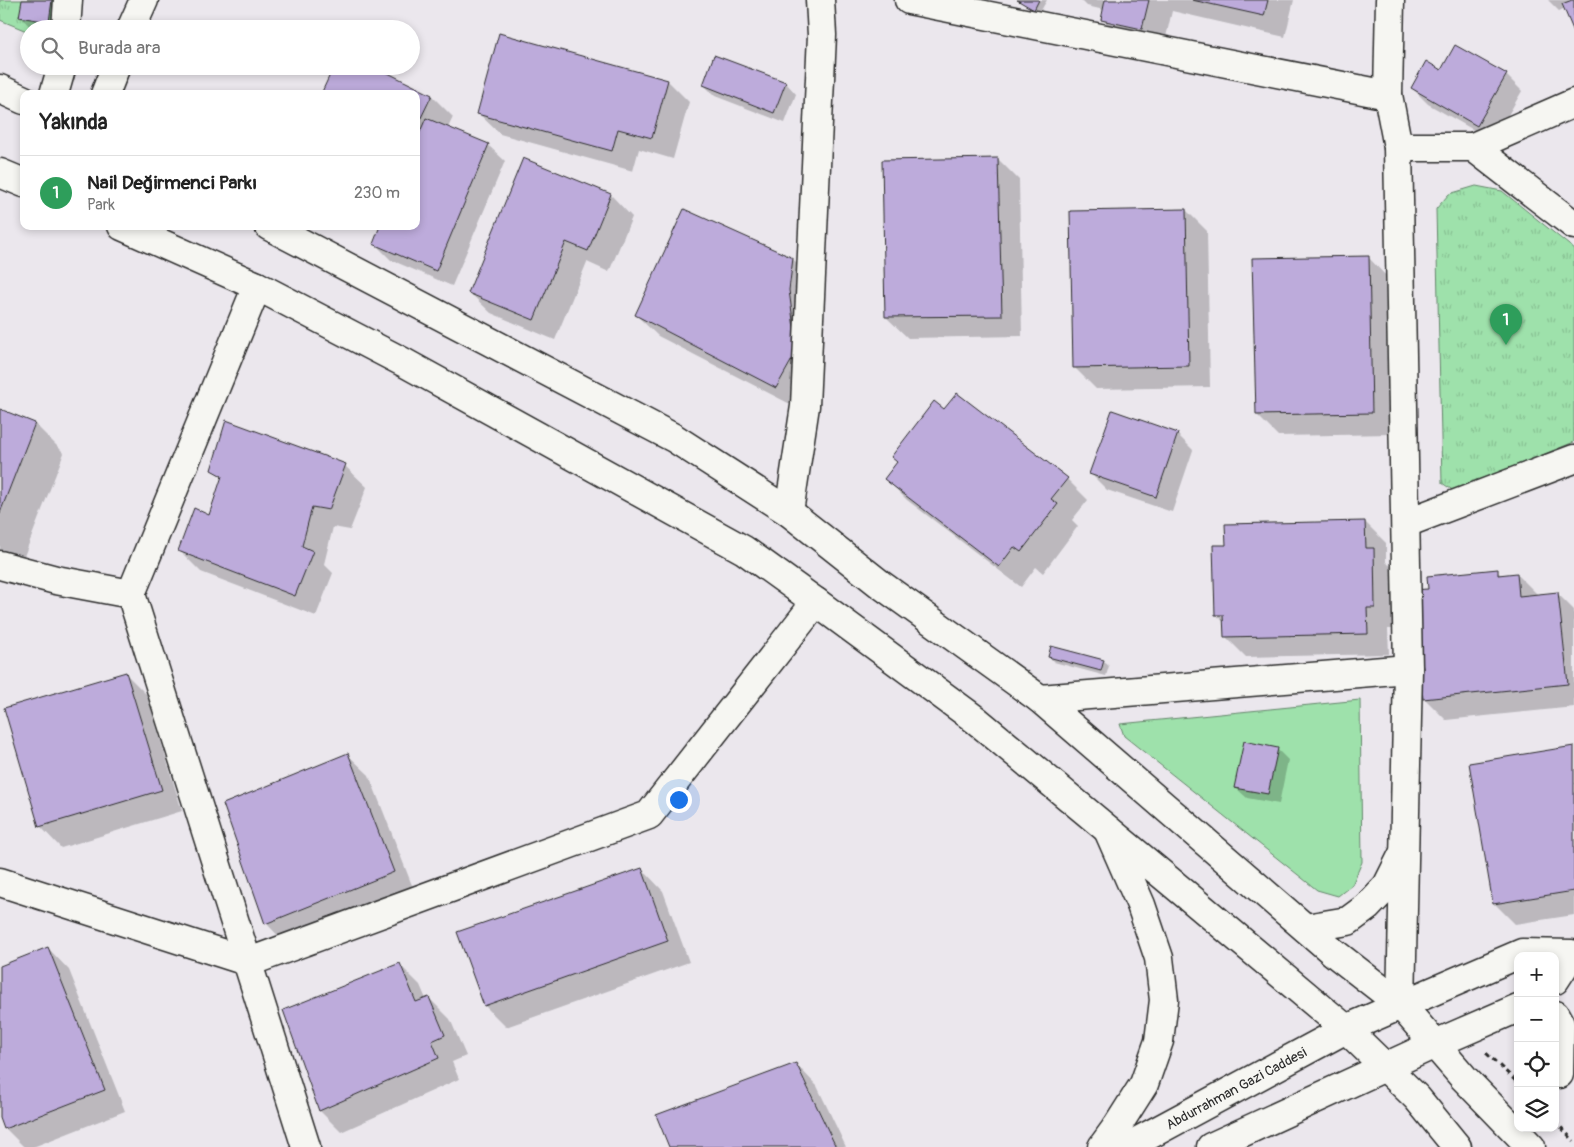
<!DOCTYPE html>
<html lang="tr">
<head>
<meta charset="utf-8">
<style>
	:root { --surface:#fff; --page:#f6f6f6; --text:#222; --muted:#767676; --line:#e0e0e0; --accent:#1f6fb2 }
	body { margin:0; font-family:Pangolin,sans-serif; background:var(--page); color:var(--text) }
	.controls { position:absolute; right:15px; bottom:15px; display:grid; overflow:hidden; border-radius:10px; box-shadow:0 2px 8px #0003 }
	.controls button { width:45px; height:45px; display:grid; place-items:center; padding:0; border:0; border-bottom:1px solid var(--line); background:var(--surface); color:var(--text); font:25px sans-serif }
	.you { position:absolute; left:678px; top:799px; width:18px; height:18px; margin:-12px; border:4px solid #fff; border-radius:50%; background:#1a73e8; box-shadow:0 0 0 8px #1a73e833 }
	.badge { display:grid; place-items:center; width:32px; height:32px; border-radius:50%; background:var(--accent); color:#fff; font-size:16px; font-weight:700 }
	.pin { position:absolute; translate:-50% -41px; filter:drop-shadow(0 1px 2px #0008) }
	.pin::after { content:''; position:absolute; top:26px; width:18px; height:15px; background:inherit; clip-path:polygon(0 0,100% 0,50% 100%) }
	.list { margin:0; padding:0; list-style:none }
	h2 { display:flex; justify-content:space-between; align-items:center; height:65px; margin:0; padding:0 20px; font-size:21px }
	h2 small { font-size:16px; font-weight:400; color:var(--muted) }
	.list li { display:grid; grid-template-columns:32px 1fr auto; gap:15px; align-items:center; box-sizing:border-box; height:75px; padding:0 20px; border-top:1px solid var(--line) }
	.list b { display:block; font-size:19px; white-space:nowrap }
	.list p { margin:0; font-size:16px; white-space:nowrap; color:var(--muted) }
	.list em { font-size:16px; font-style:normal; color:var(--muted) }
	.icon { flex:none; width:28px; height:28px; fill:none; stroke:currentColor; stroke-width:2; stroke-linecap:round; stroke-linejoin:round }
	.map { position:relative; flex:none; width:1574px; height:1147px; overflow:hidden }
	.search { position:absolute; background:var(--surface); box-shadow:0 2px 8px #0003; left:20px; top:20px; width:400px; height:55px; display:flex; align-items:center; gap:12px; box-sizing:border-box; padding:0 18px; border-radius:28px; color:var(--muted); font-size:19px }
	.panel { position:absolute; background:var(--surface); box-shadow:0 2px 8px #0003; left:20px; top:90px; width:400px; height:140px; border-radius:10px }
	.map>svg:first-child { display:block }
</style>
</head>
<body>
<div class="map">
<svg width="1574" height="1147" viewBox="0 0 1574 1147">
	<defs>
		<pattern id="park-tufts" width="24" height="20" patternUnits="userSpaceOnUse" patternTransform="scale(1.25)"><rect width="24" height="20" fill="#9ee1ab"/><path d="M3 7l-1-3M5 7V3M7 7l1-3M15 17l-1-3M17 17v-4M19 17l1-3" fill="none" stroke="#88c193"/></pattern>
	</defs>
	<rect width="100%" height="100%" fill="#ebe7ed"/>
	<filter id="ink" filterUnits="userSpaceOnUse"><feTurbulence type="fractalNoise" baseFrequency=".02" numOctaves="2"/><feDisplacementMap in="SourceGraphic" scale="10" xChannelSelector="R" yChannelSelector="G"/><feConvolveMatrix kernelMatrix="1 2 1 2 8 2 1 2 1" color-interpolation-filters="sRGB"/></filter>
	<g filter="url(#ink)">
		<polygon fill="#9ee1ab" stroke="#64866b" points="1360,700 1362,862 1352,885 1338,896 1317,890 1124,736 1120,724"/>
		<g fill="url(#park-tufts)" stroke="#64866b">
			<polygon points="0,0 56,0 56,14 48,29 29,29 29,32 0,20"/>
			<polygon points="1476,186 1502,191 1574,249 1574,442 1454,491 1442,483 1436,209 1449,194"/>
		</g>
		<g fill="#0003">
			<polygon points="23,0 64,0 60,29 31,28 21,17"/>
			<polygon points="1018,0 1047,0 1039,14"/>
			<polygon points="1081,0 1294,0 1285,37 1172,11 1163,50 1123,40 1102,19 1104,10 1087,6"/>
			<polygon points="1548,0 1574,0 1574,28 1565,8 1559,11"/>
			<polygon points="715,56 786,83 796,94 785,123 715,96 704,85"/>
			<polygon points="335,66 432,96 453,117 448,128 488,145 505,161 452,286 391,260 374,243 381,228 378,226 416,226 416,94"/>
			<polygon points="1441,71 1506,75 1522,91 1493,141 1428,104 1412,88"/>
			<polygon points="668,81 689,102 673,159 639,149 633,171 500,134 478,113"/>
			<polygon points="998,159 1019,180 1022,336 908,338 886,317"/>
			<polygon points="524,160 611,195 632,217 609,272 587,262 555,340 491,313 469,292"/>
			<polygon points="1186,210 1207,231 1210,387 1096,389 1075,368"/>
			<polygon points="1368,257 1389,279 1393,434 1278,436 1257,415"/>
			<polygon points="793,259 814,281 798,408 658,336 636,315"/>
			<polygon points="0,410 35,424 64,453 16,577 0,570"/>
			<polygon points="944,411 1067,479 1088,500 1072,520 1078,526 1043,573 1036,567 1021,587 907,500 886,479"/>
			<polygon points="227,421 345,466 367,487 350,530 333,527 324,564 333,573 316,616 201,572 180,551 209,517 223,479 213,469"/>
			<polygon points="1177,434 1193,450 1172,512 1107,490 1091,474"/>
			<polygon points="1365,522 1386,543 1386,562 1395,570 1396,629 1388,629 1389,654 1246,657 1225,636 1225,623 1216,615 1227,546"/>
			<polygon points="1497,571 1502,576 1517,574 1538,595 1557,593 1574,610 1574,707 1446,720 1424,698 1430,590"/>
			<polygon points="1049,657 1103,661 1109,666 1106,676 1054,662"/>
			<polygon points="126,674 147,695 182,811 61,848 40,826"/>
			<polygon points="1574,747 1574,915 1515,924 1494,903"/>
			<polygon points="1277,749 1288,760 1279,804 1247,798 1236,788"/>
			<polygon points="347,754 369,775 415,893 287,945 266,923"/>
			<polygon points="642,869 663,891 689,962 506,1027 485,1006 459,932"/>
			<polygon points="48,948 69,970 125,1111 33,1147 24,1147 5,1128 0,1115 0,967"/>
			<polygon points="399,964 420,985 426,999 429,998 450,1019 466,1056 452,1062 459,1079 341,1132 320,1111"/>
			<polygon points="796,1064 817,1086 846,1147 671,1147"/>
		</g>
		<g fill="#bdabdb" stroke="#2b2b2b">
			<polygon points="22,0 52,0 49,22 19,17"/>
			<polygon points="1017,0 1039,0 1034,10"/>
			<polygon points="1105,0 1149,0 1142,29 1101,20"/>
			<polygon points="1192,0 1268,0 1264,16"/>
			<polygon points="1572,0 1574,0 1574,32 1562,4"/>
			<polygon points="499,33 668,80 652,138 618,129 612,151 477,114"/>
			<polygon points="1455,45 1507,74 1477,126 1411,88 1426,61 1441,70"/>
			<polygon points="714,55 786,82 774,113 703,85"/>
			<polygon points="334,66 374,66 432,95 416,128 416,94 321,94"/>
			<polygon points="426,118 489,144 436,271 373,244 380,226 416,226 416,141"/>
			<polygon points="523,158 611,194 588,251 566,242 534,320 468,293"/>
			<polygon points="998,158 1002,316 885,317 882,160"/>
			<polygon points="684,209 793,258 789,290 795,336 794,356 776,388 635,315"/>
			<polygon points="1186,209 1189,366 1073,368 1070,211"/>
			<polygon points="1369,256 1372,413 1256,415 1252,258"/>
			<polygon points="957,393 1068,478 1051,499 1058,504 1021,552 1014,547 999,567 884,479 897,462 891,457 934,401 944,409"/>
			<polygon points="0,409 35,423 0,513"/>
			<polygon points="1112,410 1178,433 1156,497 1089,474"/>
			<polygon points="226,420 346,464 329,510 312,507 302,546 313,551 295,596 178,551 194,508 209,515 222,476 211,470"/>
			<polygon points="1365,521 1366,548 1374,548 1375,608 1367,608 1368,634 1224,637 1223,615 1215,615 1213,545 1226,545 1225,524"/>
			<polygon points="1498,569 1498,575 1517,573 1519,596 1558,592 1568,684 1423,699 1412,590 1428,589 1427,576"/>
			<polygon points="1051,646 1104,660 1101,671 1048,657"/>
			<polygon points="126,672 162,790 39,827 4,708"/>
			<polygon points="1244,741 1278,748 1268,794 1234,788"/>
			<polygon points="1574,746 1574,891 1493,904 1469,763"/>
			<polygon points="348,753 394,872 265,924 223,804"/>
			<polygon points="642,868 668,941 484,1006 457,932"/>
			<polygon points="48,947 105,1090 4,1129 0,1118 0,966"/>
			<polygon points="400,963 416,1002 429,997 445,1035 432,1041 439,1058 319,1111 283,1010"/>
			<polygon points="796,1063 836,1147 669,1147 656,1115"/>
		</g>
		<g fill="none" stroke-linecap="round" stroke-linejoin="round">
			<defs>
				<g id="minor">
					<polyline points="909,0 1388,95"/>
					<polyline points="66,29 68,0"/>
					<polyline points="131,29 144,0"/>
					<polyline points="54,94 62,66"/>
					<polyline points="105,94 116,66"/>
					<polyline points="1398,147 1473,147 1574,225"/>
					<polyline points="1473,147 1574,103"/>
					<polyline points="789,512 805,406 822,35 820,0"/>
					<polyline points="1406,523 1574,459"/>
					<polyline points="0,565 56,580 131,594"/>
					<polyline points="1040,699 1408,669"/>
					<polyline points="0,882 249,962 649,815 816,602"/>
					<polyline points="1555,1015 1560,1024 1559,1074"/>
				</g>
				<g id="tertiary">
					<polyline points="1390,0 1388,95 1398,147 1408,669 1401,1005"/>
					<polyline points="257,286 131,594 306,1147"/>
					<polyline points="1306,928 1348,921 1367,907 1387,886 1402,856"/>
					<polyline points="1102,1147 1118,1125 1144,1084 1159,1041 1164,1000 1159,958 1141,905 1108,830"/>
					<path id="s1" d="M1127,1147L1346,1029L1401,1005L1522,953L1572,954L1555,980"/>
					<polyline points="1211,1147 1435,1044 1518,1008"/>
				</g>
				<g id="secondary">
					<polyline points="0,89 24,100"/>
					<polyline points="0,173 24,183"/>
					<polyline points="122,226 257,286 405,363 744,550 816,602 976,720 1189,897 1346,1029 1417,1098 1457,1147"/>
					<polyline points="269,226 674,438 789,512 880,584 1040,699 1333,952 1401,1005 1464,1078 1531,1147"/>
				</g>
			</defs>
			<use href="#minor" stroke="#2b2b2b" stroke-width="31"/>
			<use href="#tertiary" stroke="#2b2b2b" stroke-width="31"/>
			<use href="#secondary" stroke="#2b2b2b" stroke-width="31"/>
			<g stroke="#2b2b2b" stroke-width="3" stroke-dasharray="5 4" stroke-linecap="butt">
				<polyline points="1486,1053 1518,1083"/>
				<polyline points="1555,1121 1574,1141"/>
			</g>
			<use href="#minor" stroke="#f6f6f2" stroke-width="28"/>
			<use href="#tertiary" stroke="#f6f6f2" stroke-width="28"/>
			<use href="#secondary" stroke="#f6f6f2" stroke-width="28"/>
		</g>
	</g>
	<g text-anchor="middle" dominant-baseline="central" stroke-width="5" stroke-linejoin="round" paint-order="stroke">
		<g font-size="14" fill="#2b2b2b" stroke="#f6f6f2">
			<text stroke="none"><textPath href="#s1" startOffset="124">Abdurrahman Gazi Caddesi</textPath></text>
		</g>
	</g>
</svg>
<div class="controls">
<button>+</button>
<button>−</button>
<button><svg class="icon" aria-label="locate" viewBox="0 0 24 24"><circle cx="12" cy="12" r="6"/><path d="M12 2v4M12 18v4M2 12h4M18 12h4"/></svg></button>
<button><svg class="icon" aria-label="layers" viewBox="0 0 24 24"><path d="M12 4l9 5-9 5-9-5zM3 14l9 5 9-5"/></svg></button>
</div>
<div class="you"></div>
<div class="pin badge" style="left:1506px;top:345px;background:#2e9e5b">1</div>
<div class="search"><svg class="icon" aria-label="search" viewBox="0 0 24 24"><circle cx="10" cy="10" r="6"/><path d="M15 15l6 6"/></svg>Burada ara</div>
<section class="panel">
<h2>Yakında<small></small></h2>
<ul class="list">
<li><span class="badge" style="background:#2e9e5b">1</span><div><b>Nail Değirmenci Parkı</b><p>Park</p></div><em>230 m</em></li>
</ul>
</section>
</div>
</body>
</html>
